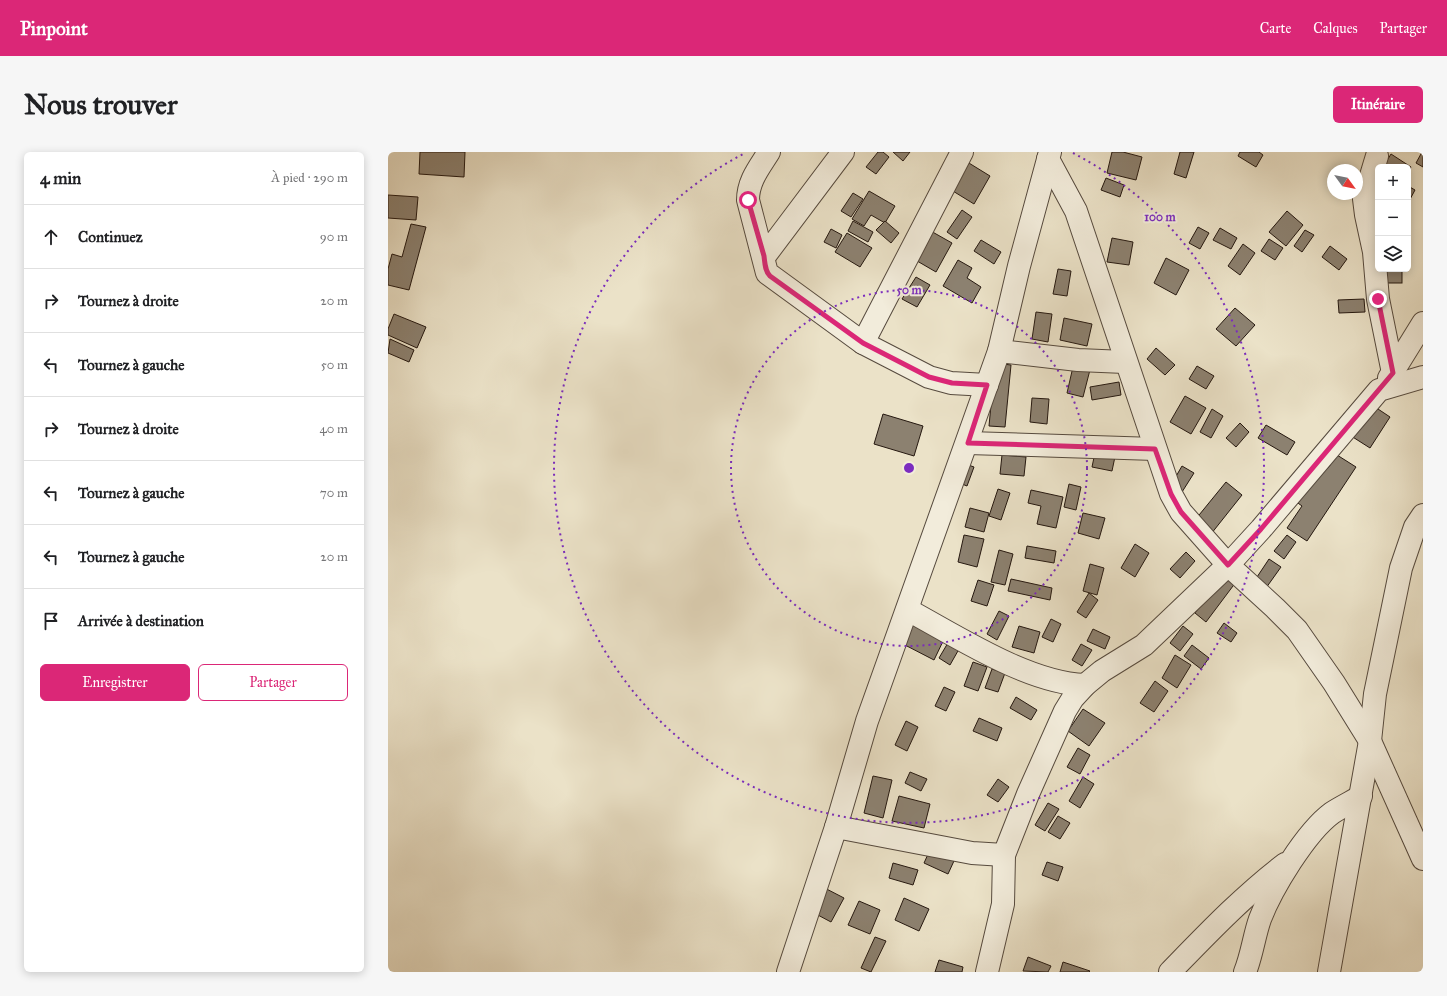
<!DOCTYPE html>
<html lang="fr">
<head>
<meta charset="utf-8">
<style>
	:root { --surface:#fff; --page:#f6f6f6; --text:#202124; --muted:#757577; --line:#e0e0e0; --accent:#db2777 }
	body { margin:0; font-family:"IM FELL Great Primer",serif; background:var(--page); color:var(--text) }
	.controls { position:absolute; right:12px; top:12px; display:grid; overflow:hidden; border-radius:6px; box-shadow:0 2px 10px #0003 }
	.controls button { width:36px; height:36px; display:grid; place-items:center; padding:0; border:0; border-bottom:1px solid var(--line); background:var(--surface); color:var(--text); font:20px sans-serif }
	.compass { position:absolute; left:939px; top:12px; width:36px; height:36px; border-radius:50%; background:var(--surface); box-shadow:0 2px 10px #0003; rotate:123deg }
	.stop { position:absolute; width:12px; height:12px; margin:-9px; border:3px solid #db2777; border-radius:50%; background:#fff }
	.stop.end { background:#db2777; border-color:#fff; box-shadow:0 1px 4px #0008 }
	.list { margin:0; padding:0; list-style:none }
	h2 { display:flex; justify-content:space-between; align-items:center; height:52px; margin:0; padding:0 16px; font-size:17px }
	h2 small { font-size:13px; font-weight:400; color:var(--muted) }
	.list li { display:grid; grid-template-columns:26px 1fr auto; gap:12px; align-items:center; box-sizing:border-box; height:64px; padding:0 16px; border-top:1px solid var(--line) }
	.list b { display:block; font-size:15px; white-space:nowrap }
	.list em { font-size:13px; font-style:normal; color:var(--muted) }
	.actions { display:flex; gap:8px; padding:12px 16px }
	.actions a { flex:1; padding:9px 0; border:1px solid var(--accent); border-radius:6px; text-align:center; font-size:14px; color:var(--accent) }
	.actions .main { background:var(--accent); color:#fff }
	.icon { flex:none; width:22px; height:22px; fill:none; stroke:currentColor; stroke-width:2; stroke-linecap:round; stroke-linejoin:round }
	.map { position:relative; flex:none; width:1035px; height:820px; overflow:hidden; border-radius:6px }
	header { display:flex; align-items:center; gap:24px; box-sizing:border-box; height:56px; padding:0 20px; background:var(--accent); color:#fff }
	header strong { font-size:19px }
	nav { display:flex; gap:22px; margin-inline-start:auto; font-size:14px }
	.intro { display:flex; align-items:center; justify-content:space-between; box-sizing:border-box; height:96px; padding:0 24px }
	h1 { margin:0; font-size:28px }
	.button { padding:10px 18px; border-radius:6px; background:var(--accent); color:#fff; font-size:14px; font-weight:700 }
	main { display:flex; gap:24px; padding:0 24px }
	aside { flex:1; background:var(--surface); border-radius:6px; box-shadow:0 2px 10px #0003 }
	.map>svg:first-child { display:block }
</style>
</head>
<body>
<header>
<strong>Pinpoint</strong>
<nav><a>Carte</a><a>Calques</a><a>Partager</a></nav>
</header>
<div class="intro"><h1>Nous trouver</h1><a class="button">Itinéraire</a></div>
<main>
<aside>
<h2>4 min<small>À pied · 290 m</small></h2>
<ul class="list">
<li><svg class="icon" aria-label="ahead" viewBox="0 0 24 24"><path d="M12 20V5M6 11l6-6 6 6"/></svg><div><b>Continuez</b></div><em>90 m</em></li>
<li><svg class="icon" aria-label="right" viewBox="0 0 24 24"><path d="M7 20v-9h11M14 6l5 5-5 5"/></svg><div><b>Tournez à droite</b></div><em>20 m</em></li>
<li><svg class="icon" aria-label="left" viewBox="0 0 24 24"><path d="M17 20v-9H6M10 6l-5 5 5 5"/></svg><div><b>Tournez à gauche</b></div><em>50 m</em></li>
<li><svg class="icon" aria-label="right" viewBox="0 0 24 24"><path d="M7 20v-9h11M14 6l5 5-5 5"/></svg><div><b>Tournez à droite</b></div><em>40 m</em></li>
<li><svg class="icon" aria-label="left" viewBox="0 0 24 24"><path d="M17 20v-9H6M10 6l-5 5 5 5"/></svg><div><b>Tournez à gauche</b></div><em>70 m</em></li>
<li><svg class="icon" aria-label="left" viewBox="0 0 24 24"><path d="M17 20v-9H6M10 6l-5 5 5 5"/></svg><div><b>Tournez à gauche</b></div><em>20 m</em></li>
<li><svg class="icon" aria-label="arrive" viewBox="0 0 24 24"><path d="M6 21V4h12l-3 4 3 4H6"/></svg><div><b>Arrivée à destination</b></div></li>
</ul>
<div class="actions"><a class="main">Enregistrer</a><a>Partager</a></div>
</aside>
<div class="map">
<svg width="1035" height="820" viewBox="0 0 1035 820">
	<rect width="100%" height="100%" fill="#ebe2c8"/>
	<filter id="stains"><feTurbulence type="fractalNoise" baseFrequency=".005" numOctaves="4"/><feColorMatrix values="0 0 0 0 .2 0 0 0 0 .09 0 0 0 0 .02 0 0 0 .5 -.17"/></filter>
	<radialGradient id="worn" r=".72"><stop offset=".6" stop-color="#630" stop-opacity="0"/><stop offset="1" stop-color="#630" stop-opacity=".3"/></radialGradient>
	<g fill="#8c8170" stroke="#251810">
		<polygon points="32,0 77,0 76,25 31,22"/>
		<polygon points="490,0 495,0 501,5 488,22 478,15"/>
		<polygon points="505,0 522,0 515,9"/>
		<polygon points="724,0 735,0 754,5 748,28 719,21"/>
		<polygon points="792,0 806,0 798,26 786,22"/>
		<polygon points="852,0 871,0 875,3 868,15 850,4"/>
		<polygon points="1034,0 1035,0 1035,15 1028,11"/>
		<polygon points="1003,2 1023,15 1020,20 1020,15 995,15"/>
		<polygon points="576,8 602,24 586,52 560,36"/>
		<polygon points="718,26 736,33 732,45 713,38"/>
		<polygon points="1020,34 1027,38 1020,51"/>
		<polygon points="481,39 507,54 497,71 483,63 476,74 464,67"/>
		<polygon points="465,41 475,47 463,65 453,59"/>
		<polygon points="0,43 30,45 28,68 0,66"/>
		<polygon points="574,58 584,65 569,87 559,80"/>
		<polygon points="899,59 915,73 898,94 881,80"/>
		<polygon points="465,69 485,80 480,90 460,79"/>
		<polygon points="497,69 511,81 503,91 488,78"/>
		<polygon points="23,72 38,75 21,138 0,133 0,117 4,102 14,105"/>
		<polygon points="810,75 821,81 812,97 801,91"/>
		<polygon points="832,76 849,86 843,97 825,88"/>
		<polygon points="443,77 454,83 448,96 436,90"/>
		<polygon points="541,78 564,91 548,120 524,106"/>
		<polygon points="917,78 926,83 914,100 906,94"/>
		<polygon points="459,81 484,96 472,115 447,100"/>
		<polygon points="724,86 745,90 741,113 719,110"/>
		<polygon points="881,87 895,96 887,108 873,99"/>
		<polygon points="593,88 613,100 606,112 586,99"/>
		<polygon points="855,92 867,101 852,123 840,114"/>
		<polygon points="942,94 959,107 951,118 934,105"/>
		<polygon points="778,106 801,118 788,143 766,131"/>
		<polygon points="570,108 584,116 579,126 593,135 584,151 555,134"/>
		<polygon points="670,117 683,119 679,144 665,142"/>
		<rect x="992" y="117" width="22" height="14"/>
		<polygon points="528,125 542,133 529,155 514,147"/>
		<polygon points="976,147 977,160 951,161 950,148"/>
		<polygon points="847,156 867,173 848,194 828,177"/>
		<polygon points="648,160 664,162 660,190 644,187"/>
		<polygon points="6,162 38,175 29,196 0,183 0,177"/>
		<polygon points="676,166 704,172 699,194 672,188"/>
		<polygon points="2,187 26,198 21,210 0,201"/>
		<polygon points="768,196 787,213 777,223 759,207"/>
		<polygon points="687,206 704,210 695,245 679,241"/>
		<polygon points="607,211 623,213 617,275 601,274"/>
		<polygon points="809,214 826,224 818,237 801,227"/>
		<polygon points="731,230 733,243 704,248 702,235"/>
		<polygon points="797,244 818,256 803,282 782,270"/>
		<polygon points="644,246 661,247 659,272 642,270"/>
		<polygon points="981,251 1002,265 982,296 960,282"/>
		<polygon points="824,257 835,264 823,286 812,280"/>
		<polygon points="495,262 535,274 526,304 486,292"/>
		<polygon points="852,271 861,280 848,295 838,286"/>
		<polygon points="878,273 907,290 899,303 870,286"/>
		<polygon points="709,291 729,295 724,319 704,315"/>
		<polygon points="614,303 638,305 636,324 612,322"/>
		<polygon points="949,303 968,315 919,389 899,376 914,354 899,343 929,308 940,316"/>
		<polygon points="575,311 586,315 579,334 569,330"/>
		<polygon points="794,314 806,321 794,340 783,333"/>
		<polygon points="838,330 854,343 823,382 807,368"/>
		<polygon points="681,332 693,335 688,358 676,355"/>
		<polygon points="610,337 622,341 613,368 601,364"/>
		<polygon points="643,338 675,345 668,376 649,372 653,354 640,351"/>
		<polygon points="582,356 601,361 596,380 577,375"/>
		<polygon points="695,361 717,366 711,387 690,381"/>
		<polygon points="576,383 596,387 589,415 570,410"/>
		<polygon points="899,383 908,390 896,407 886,399"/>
		<polygon points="747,392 761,401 747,425 733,416"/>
		<polygon points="639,394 668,399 666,411 637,406"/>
		<polygon points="611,398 625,402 617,433 603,430"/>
		<polygon points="798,400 807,409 792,426 782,417"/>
		<polygon points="881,407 893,415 878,436 867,428"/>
		<polygon points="702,412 716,416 709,443 695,439"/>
		<polygon points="836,421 848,430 818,470 807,461"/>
		<polygon points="623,427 664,436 662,448 620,439"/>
		<polygon points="590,428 606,433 599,454 583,449"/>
		<polygon points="701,441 710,448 698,466 689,460"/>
		<polygon points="611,459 621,464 609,488 599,482"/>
		<polygon points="663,467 673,472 665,490 654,485"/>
		<polygon points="527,468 558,483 546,508 515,492"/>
		<polygon points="836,471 849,481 843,490 829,481"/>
		<polygon points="631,474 652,480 646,501 624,495"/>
		<polygon points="795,474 805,482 792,499 782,491"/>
		<polygon points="705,477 722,485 717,497 699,489"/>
		<polygon points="564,484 575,490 562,513 551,506"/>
		<polygon points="693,492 704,498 694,514 684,508"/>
		<polygon points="804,493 821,506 813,517 796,504"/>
		<polygon points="787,503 803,513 789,536 774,526"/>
		<polygon points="585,510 599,515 590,539 576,534"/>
		<polygon points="604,517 617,521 610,540 597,536"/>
		<polygon points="767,529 780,539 766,560 752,551"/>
		<polygon points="556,535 567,540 558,559 547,554"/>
		<polygon points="628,545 649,558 643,568 622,556"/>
		<polygon points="695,557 717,571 701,594 680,579"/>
		<polygon points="591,566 614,576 609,589 585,579"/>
		<polygon points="518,569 530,575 519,599 507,593"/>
		<polygon points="690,596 702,603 692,622 679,615"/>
		<polygon points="522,620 539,627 533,639 517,631"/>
		<polygon points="485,624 504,628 495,666 476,661"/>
		<polygon points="695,625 706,632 692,656 681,649"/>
		<polygon points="610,627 621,635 610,650 599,643"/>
		<polygon points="511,644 542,652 536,676 504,669"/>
		<polygon points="660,651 671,657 657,679 647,673"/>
		<polygon points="670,664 682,671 672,687 660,680"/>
		<polygon points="547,687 571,698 560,722 536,711"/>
		<polygon points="659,710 675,715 670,729 654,723"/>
		<polygon points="505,711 530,718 525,733 501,726"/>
		<polygon points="425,730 456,746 443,770 413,754"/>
		<polygon points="516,746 541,757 531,779 507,768"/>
		<polygon points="471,749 492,758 482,782 460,773"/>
		<polygon points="487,785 498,789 483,820 473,816"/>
		<polygon points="640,805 663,814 660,820 635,819"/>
		<polygon points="551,808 575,815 574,820 547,820"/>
		<polygon points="675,810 702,819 701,820 672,820"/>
	</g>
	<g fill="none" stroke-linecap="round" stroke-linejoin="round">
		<defs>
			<g id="minor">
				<path d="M381,0C371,16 360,29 360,48L379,121L475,191L574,0"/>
				<polyline points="989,4 976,47 978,63 986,100 990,147 1005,221"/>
				<polyline points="660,7 688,59 783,342 793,360 840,413 887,456 909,478 946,531 982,589 1035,707"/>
				<polyline points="376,105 455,0"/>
				<polyline points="475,191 541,225 563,231 599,233"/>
				<polyline points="611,199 690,208 737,210"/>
				<polyline points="1001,226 1035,171"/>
				<polyline points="580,291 767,297"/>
				<path d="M520,458C570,485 640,531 697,533"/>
				<polyline points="448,675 584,701 616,703"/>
				<polyline points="400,820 448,675 479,569 611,199 631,114 662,0"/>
				<polyline points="599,820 615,752 616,703 640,642 677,559 685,546 697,533 714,519 756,493 840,413 873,377 991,238 1035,225"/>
				<path d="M782,820C819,782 855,744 897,712"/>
				<path d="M857,820C864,803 866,784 872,767C884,736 918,680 944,661C953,655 964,650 973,644"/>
				<polyline points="941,820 982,589 987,542 1013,416 1027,375 1035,363"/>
			</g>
		</defs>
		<use href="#minor" stroke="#564a3e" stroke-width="24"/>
		<use href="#minor" stroke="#f2ecdb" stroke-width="22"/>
	</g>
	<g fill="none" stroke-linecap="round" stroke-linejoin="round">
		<path stroke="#db2777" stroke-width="5" d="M360,48L376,104C377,112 377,119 382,124L475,191L541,225L564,231L599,233L580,291L767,297L783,342L793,360L840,413L873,377L1005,221L990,147"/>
	</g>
	<g fill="none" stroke="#7b2cbf" stroke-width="2" stroke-dasharray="2 4">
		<circle cx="521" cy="316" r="178"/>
		<path d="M685 1A355 355 0 1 1 357 1"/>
	</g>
	<circle cx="521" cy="316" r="6" fill="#7b2cbf" stroke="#f2ecdb" stroke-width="2"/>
	<g font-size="12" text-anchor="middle" font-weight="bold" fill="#7b2cbf" stroke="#f2ecdb" stroke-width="4" stroke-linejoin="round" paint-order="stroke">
		<text x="772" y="69">100 m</text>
		<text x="521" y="142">50 m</text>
	</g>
	<rect width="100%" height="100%" filter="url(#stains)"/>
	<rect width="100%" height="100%" fill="url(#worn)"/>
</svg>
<div class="controls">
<button>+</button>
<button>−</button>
<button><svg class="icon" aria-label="layers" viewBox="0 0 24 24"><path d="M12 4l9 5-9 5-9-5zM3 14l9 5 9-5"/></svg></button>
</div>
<svg class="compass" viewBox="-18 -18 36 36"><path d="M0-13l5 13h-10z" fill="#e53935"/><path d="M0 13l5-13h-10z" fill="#757577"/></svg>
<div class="stop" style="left:360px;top:48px"></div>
<div class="stop end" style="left:990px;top:147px"></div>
</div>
</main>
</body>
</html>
